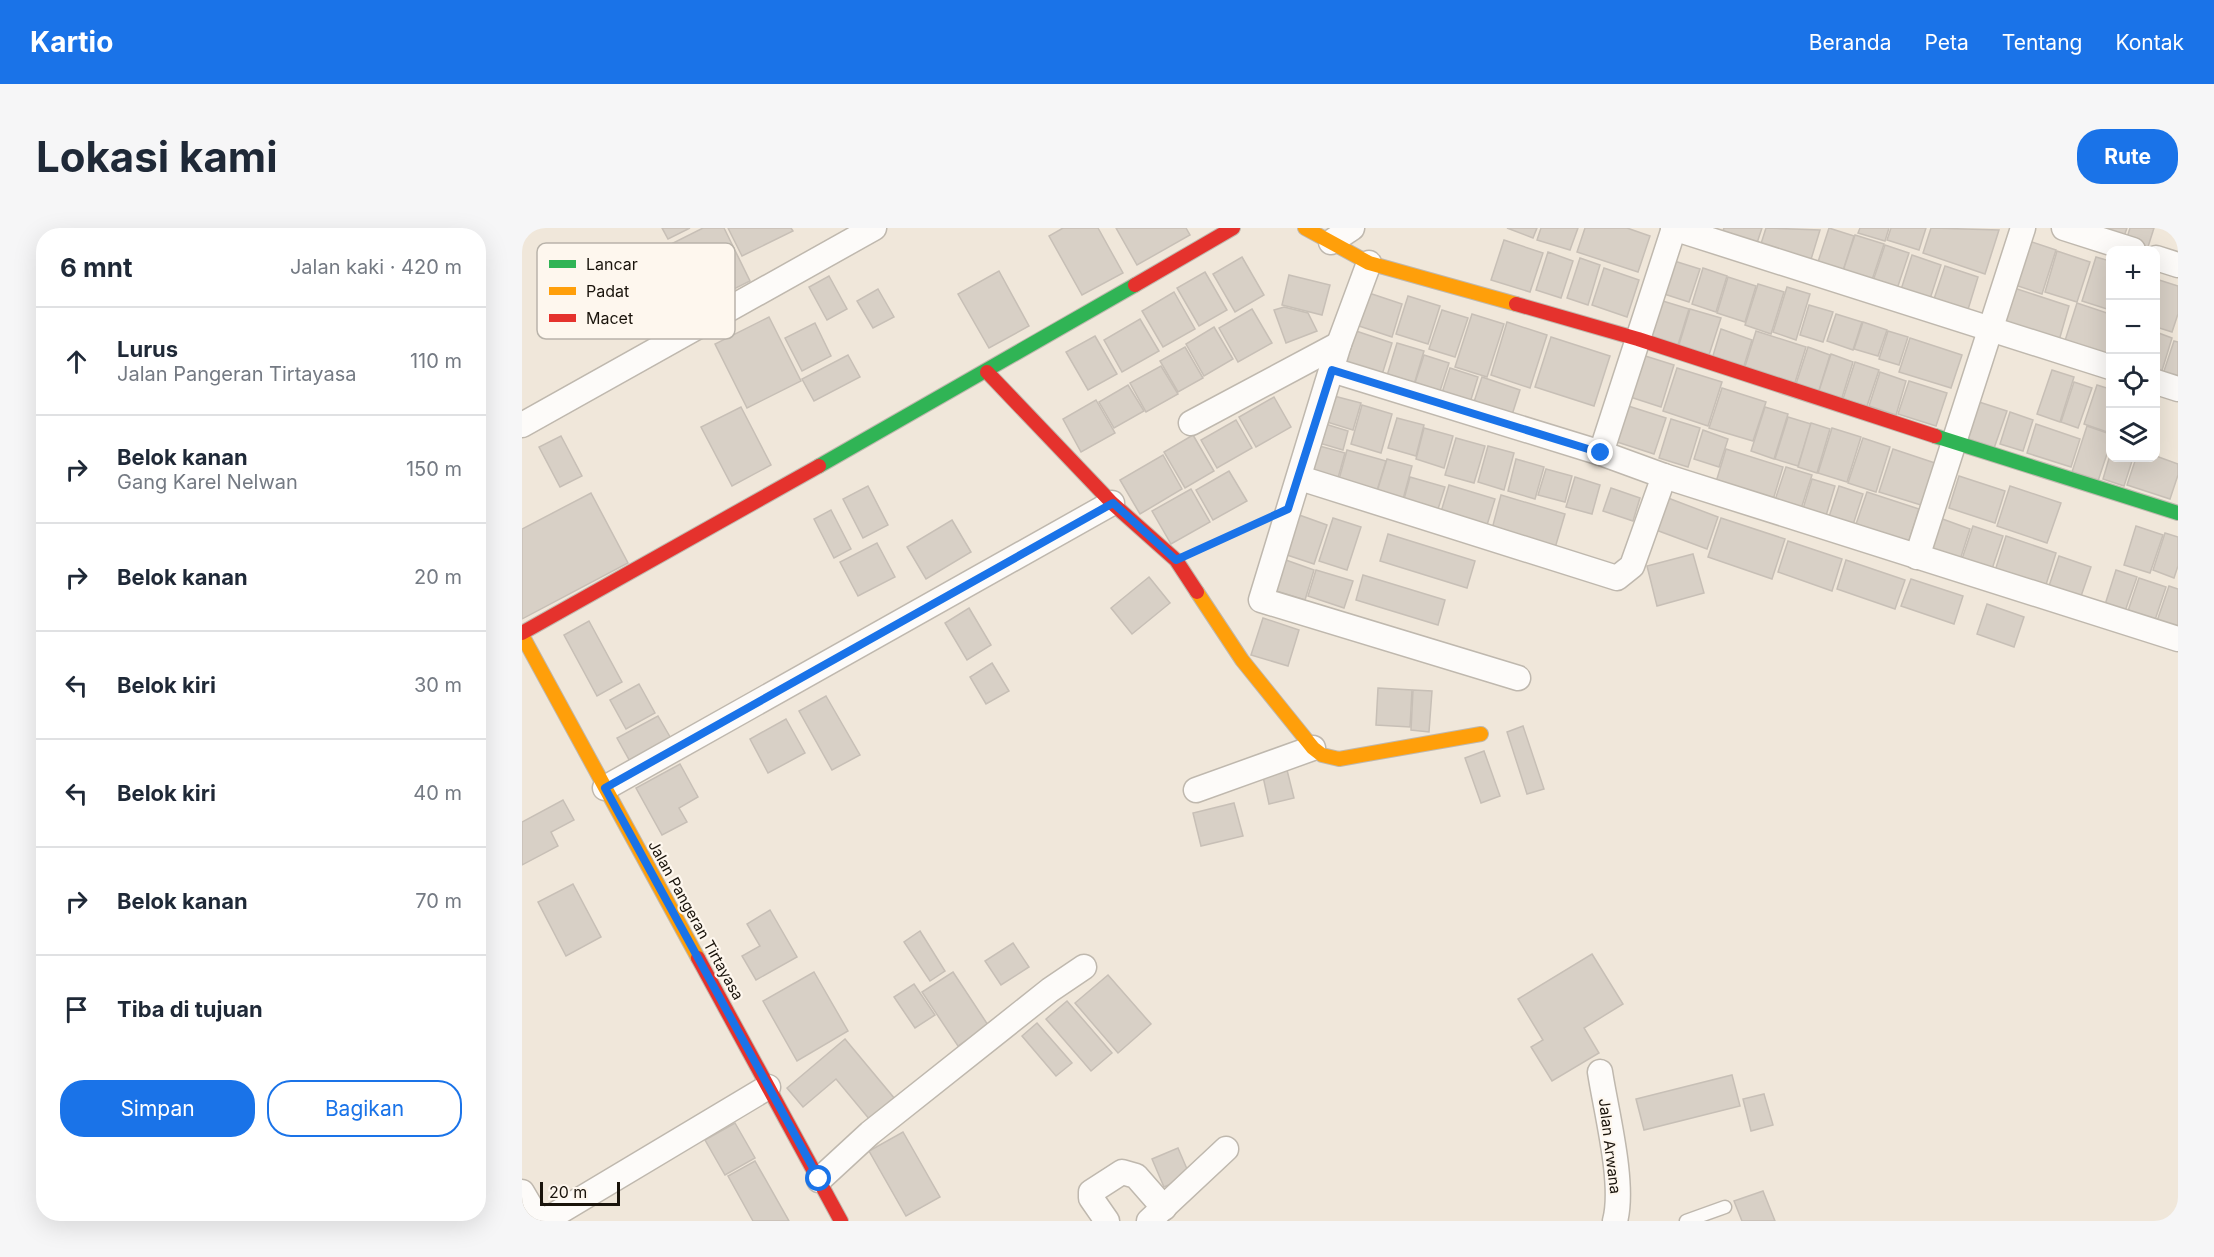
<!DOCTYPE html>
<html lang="id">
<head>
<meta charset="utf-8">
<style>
	:root { --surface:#fff; --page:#f6f6f7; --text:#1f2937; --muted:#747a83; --line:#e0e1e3; --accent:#1a73e8 }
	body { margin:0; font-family:Inter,sans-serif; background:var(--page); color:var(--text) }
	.controls { position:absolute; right:18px; top:18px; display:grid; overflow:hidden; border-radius:12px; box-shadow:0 6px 24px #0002 }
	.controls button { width:54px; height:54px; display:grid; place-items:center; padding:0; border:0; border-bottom:2px solid var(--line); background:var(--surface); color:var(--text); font:30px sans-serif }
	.scale { position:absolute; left:18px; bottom:15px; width:80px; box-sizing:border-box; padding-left:6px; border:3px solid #19130b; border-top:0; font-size:16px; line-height:21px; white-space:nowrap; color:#19130b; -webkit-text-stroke:4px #fef7ee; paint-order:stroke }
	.stop { position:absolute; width:18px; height:18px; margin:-14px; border:4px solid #1a73e8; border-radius:50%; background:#fff }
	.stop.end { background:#1a73e8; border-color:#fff; box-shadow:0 2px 6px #0008 }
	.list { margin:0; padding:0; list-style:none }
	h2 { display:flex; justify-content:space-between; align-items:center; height:78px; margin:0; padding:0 24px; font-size:26px }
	h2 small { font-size:20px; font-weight:400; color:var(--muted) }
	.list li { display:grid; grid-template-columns:39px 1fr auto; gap:18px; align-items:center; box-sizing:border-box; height:108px; padding:0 24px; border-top:2px solid var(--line) }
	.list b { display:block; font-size:22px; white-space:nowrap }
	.list p { margin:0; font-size:20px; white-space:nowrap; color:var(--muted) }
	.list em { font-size:20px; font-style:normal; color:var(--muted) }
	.actions { display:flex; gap:12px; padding:18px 24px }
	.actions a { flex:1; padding:14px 0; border:2px solid var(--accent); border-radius:24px; text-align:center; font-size:21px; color:var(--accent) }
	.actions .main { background:var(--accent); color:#fff }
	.icon { flex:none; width:33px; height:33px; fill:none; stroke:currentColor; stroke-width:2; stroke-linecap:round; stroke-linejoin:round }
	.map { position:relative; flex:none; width:1656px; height:993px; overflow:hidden; border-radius:24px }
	header { display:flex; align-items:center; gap:36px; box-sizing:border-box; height:84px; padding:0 30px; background:var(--accent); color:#fff }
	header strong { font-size:28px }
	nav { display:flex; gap:33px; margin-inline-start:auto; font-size:21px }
	.intro { display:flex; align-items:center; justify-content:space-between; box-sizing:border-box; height:144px; padding:0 36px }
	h1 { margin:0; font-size:42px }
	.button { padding:15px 27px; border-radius:24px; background:var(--accent); color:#fff; font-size:21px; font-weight:700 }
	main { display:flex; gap:36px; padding:0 36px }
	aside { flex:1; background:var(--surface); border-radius:24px; box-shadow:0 6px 24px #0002 }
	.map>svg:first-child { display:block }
</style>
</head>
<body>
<header>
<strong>Kartio</strong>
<nav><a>Beranda</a><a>Peta</a><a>Tentang</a><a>Kontak</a></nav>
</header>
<div class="intro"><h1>Lokasi kami</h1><a class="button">Rute</a></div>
<main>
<aside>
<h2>6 mnt<small>Jalan kaki · 420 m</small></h2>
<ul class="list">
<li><svg class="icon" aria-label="ahead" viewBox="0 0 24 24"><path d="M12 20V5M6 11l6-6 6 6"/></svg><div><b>Lurus</b><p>Jalan Pangeran Tirtayasa</p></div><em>110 m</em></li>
<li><svg class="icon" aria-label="right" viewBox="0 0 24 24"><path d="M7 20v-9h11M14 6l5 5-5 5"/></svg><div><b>Belok kanan</b><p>Gang Karel Nelwan</p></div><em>150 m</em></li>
<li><svg class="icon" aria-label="right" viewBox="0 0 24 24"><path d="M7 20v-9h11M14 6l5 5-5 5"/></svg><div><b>Belok kanan</b></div><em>20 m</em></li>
<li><svg class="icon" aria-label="left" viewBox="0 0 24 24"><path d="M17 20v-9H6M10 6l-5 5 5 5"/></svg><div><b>Belok kiri</b></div><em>30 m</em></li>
<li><svg class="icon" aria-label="left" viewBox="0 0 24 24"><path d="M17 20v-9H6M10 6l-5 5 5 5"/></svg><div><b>Belok kiri</b></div><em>40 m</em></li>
<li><svg class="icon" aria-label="right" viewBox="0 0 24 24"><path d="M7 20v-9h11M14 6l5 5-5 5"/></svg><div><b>Belok kanan</b></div><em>70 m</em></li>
<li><svg class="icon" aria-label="arrive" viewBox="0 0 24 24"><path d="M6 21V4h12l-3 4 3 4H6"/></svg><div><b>Tiba di tujuan</b></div></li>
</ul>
<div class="actions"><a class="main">Simpan</a><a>Bagikan</a></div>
</aside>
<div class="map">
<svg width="1656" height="993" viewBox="0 0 1656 993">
	<rect width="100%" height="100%" fill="#f0e7da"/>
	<g fill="#d8d0c6" stroke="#c7bfb6" stroke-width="1.5">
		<polygon points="140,0 168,0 146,11"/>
		<polygon points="181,0 202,0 228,53 178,78 147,17"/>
		<polygon points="206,0 269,0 271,3 220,28"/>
		<polygon points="541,0 576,0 601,45 560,67 527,8"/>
		<polygon points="594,0 664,0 668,7 615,37"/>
		<polygon points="985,0 1015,0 1011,10"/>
		<polygon points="1019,0 1056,0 1048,22 1015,12"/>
		<polygon points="1063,0 1105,0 1128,8 1116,44 1055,24"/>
		<polygon points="1202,0 1240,0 1232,24 1198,13"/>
		<polygon points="1244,0 1298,2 1287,38 1237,22"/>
		<polygon points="1307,0 1332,8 1320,46 1295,37"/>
		<polygon points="1338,0 1367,0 1363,13 1336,5"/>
		<polygon points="1369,0 1404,0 1397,22 1365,12"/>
		<polygon points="1409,0 1477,2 1463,46 1401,25"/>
		<polygon points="1558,0 1605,0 1600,14"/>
		<polygon points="1608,0 1632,0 1625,22 1603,16"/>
		<polygon points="1333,7 1362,16 1349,55 1320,46"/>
		<polygon points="1501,11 1534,22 1520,66 1487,55"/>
		<polygon points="982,12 1021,25 1008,64 969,52"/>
		<polygon points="1363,17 1387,25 1374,64 1350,56"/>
		<polygon points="1535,23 1568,34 1555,74 1523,64"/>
		<polygon points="1026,24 1051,33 1039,70 1014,62"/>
		<polygon points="1390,27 1419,37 1406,77 1377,68"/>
		<polygon points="720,29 742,67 713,84 691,46"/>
		<polygon points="1574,29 1588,33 1588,82 1560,73"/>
		<polygon points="1058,30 1078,37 1066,77 1045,70"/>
		<polygon points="1149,32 1178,41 1167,74 1139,65"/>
		<polygon points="1423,38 1456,49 1444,88 1410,77"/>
		<polygon points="1082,40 1117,52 1105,89 1070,77"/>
		<polygon points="1181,40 1205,48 1194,84 1170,76"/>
		<polygon points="477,43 507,98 467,120 436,66"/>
		<polygon points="683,44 705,82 677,98 655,60"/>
		<polygon points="767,47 808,57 800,87 760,77"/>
		<polygon points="307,48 325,81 305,92 287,59"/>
		<polygon points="1206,49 1234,58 1223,94 1195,85"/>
		<polygon points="1634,51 1656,58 1656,86 1650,104 1634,99"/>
		<polygon points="1236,56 1262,64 1249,106 1223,97"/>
		<polygon points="1265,59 1288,66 1274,112 1251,104"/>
		<polygon points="1489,59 1547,78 1536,116 1476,97"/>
		<polygon points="356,61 372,89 351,100 335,73"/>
		<polygon points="652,64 673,101 641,119 620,83"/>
		<polygon points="844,64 880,76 870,109 834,97"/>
		<polygon points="886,68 918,78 906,116 874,106"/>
		<polygon points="1131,70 1167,81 1155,120 1119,109"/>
		<polygon points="1555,75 1588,86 1588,135 1541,119"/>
		<polygon points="1287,77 1311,84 1301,114 1278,107"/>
		<polygon points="762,79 786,85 795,103 764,115 752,82"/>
		<polygon points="730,81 750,115 716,134 697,100"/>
		<polygon points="1168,81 1199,90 1186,130 1156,120"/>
		<polygon points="920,82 946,90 933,129 907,121"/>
		<polygon points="950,86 982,96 965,149 933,139"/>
		<polygon points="1314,86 1340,94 1331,122 1305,113"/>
		<polygon points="247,89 279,153 225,180 193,116"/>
		<polygon points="618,91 637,123 600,144 582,112"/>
		<polygon points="985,94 1025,107 1008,160 969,147"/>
		<polygon points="1341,94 1365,102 1356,128 1332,121"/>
		<polygon points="293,95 309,128 280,143 263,110"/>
		<polygon points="692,99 711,131 682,148 664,116"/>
		<polygon points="1199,101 1230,112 1221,141 1190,131"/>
		<polygon points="834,103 870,115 858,153 822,141"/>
		<polygon points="1234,103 1284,119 1271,161 1221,145"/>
		<polygon points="1366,103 1386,109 1377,137 1357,131"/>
		<polygon points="1634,104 1650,110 1638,149 1634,147"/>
		<polygon points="573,108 595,146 566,162 544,124"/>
		<polygon points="1029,109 1088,128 1072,178 1013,159"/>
		<polygon points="1388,110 1440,127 1429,160 1377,144"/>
		<polygon points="1652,113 1656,114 1656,158 1639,152"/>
		<polygon points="875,115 902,123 891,160 864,151"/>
		<polygon points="663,119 681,150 656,164 638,133"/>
		<polygon points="1286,119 1308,127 1295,169 1272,162"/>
		<polygon points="1117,126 1152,137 1139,179 1105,168"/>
		<polygon points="1309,126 1331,134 1318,176 1295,169"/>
		<polygon points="326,127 338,149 292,173 280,151"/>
		<polygon points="902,127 927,135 917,166 892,158"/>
		<polygon points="1333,134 1357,142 1345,178 1321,171"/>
		<polygon points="639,138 656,166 624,184 608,155"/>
		<polygon points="928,140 956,149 947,178 919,168"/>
		<polygon points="1155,140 1200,154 1186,198 1141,183"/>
		<polygon points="1530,142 1552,149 1538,194 1515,186"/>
		<polygon points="1358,144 1384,153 1374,187 1347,178"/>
		<polygon points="960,149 998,162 989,190 951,177"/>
		<polygon points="1387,153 1425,165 1414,198 1376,186"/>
		<polygon points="1552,154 1570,160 1556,200 1539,194"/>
		<polygon points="606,157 622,183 592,200 577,174"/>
		<polygon points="1575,157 1588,161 1588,205 1562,196"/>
		<polygon points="1200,160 1244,174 1231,213 1187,200"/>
		<polygon points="812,168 839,175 831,202 805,194"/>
		<polygon points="752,169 769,199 734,219 717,189"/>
		<polygon points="574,172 593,205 559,224 541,191"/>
		<polygon points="1454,173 1485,183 1470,226 1441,216"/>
		<polygon points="1100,176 1144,190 1132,226 1089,212"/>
		<polygon points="840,177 870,186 859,225 829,216"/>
		<polygon points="219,179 249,237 210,258 179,199"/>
		<polygon points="1243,179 1266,186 1252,231 1229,223"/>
		<polygon points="1488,184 1511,192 1501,223 1478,216"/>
		<polygon points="1266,189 1289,196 1276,238 1253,231"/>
		<polygon points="875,190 902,197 894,228 866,220"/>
		<polygon points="1149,191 1178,200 1166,239 1137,230"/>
		<polygon points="714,192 730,220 695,240 679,212"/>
		<polygon points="800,195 826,203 821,222 794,214"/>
		<polygon points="1289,195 1308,201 1295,245 1276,239"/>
		<polygon points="1514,196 1558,211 1549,239 1505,225"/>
		<polygon points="1565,198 1588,206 1588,217 1575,256 1549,247"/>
		<polygon points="902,200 931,208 922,240 894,231"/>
		<polygon points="1310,200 1339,209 1325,254 1296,245"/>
		<polygon points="1181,202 1206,211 1197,239 1172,231"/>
		<polygon points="671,207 692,243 663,260 642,224"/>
		<polygon points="39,208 60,248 38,259 17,219"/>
		<polygon points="934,210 963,218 952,255 923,247"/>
		<polygon points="1341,210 1368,219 1354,264 1326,255"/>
		<polygon points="794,217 823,225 816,250 787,242"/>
		<polygon points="966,218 992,225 982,262 956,254"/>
		<polygon points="1204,221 1261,239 1251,272 1194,254"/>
		<polygon points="1371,221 1413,235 1399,277 1357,264"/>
		<polygon points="825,222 864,233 854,266 816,255"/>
		<polygon points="641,227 660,261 618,286 598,252"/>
		<polygon points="1588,227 1588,230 1611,230 1602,258 1581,251"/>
		<polygon points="1634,228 1656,236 1656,247 1648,271 1605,257 1614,230"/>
		<polygon points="865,231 890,238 880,275 854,267"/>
		<polygon points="994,231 1022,239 1013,271 986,263"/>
		<polygon points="1264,239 1290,247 1278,284 1252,275"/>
		<polygon points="1024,241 1050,248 1043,274 1016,267"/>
		<polygon points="707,243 725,273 691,292 674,262"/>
		<polygon points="1437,248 1483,263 1473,295 1427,280"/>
		<polygon points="888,249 923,259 916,281 882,271"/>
		<polygon points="1053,249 1078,257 1070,286 1044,279"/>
		<polygon points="1290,251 1313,258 1303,291 1280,284"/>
		<polygon points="927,257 973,271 965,297 919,284"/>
		<polygon points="346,258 366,297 341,310 321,271"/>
		<polygon points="1317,258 1341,266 1329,303 1305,295"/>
		<polygon points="1488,258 1539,275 1525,315 1475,298"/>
		<polygon points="1089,260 1118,270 1111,293 1081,283"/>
		<polygon points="669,261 688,294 649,316 630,283"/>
		<polygon points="1345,264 1397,281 1384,322 1331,305"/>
		<polygon points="69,265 106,335 0,391 0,301"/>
		<polygon points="979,267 1043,286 1033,320 970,301"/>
		<polygon points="1146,270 1196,289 1185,321 1134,302"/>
		<polygon points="309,282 329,321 312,330 292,291"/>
		<polygon points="769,284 805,297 792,336 756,324"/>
		<polygon points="1415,289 1448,301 1436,338 1402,326"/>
		<polygon points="811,290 839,299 825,342 797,333"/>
		<polygon points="1199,290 1263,311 1250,351 1186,329"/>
		<polygon points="430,292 449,324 404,351 385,319"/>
		<polygon points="1451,298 1481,308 1469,344 1439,334"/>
		<polygon points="1614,298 1641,307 1628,345 1602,337"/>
		<polygon points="1643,305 1656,309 1656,338 1652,350 1631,342"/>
		<polygon points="866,306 953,333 945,360 858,333"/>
		<polygon points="1484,308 1534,325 1522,363 1472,346"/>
		<polygon points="1266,313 1320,331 1310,363 1256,344"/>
		<polygon points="355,315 373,349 336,368 318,334"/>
		<polygon points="1171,326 1182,365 1135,378 1125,338"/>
		<polygon points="1537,328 1569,339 1556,377 1524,367"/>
		<polygon points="761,331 792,342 783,372 751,362"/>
		<polygon points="1324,332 1383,352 1373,381 1315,361"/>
		<polygon points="794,342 831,353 822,380 786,368"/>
		<polygon points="1594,342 1615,349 1601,389 1581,383"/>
		<polygon points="841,347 923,372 916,397 834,372"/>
		<polygon points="627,349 648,375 610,406 589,380"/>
		<polygon points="1617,350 1644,359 1631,398 1604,389"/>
		<polygon points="1389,351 1441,368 1432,396 1379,378"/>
		<polygon points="1647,358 1656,361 1656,401 1635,393"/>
		<polygon points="1465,376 1502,389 1492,419 1455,406"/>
		<polygon points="447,380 469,417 445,432 423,395"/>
		<polygon points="741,390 777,402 766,438 729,427"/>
		<polygon points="67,393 100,454 75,468 42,407"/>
		<polygon points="470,435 487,463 464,476 448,449"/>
		<polygon points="117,456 133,485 104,501 88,472"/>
		<polygon points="856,460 890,462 888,499 854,497"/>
		<polygon points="891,462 910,463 907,504 889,502"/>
		<polygon points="304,468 338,527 310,542 277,483"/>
		<polygon points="136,488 151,514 110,537 95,510"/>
		<polygon points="264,491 283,525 246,545 228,511"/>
		<polygon points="1001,498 1022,561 1005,566 985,504"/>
		<polygon points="962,523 978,568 959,575 943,530"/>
		<polygon points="158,536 176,569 157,580 165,594 140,607 114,560"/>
		<polygon points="764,538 772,570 747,576 740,544"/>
		<polygon points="41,572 52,592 29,604 36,618 0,637 0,594"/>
		<polygon points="712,575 721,608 679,618 671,585"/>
		<polygon points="51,656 79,709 44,728 16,674"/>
		<polygon points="248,682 275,729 234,752 220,728 238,718 225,696"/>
		<polygon points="398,703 423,743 408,753 382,714"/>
		<polygon points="491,715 507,739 479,757 463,733"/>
		<polygon points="1070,726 1101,776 1062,800 1077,825 1030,853 1009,819 1021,812 996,771"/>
		<polygon points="292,744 326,803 275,833 241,773"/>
		<polygon points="431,744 466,797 436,818 400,764"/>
		<polygon points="586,747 629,796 596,825 553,775"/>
		<polygon points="392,756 413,787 393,800 372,769"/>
		<polygon points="545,773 590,825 569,843 524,791"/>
		<polygon points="515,795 550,835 534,848 500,808"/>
		<polygon points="323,811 373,871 348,892 314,851 281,879 265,860"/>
		<polygon points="1210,847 1218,878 1122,902 1114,871"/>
		<polygon points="1242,866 1251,897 1229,903 1221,871"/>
		<polygon points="213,895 233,930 203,947 183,912"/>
		<polygon points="381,904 418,969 384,988 347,923"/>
		<polygon points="656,920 668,948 642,959 630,931"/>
		<polygon points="233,933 267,993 231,993 206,948"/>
		<polygon points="1241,963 1253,993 1220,993 1212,973"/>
	</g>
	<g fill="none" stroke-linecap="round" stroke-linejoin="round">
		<defs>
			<polyline id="lane" points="1164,993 1203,979"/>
			<g id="street">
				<polyline points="1151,0 1588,139"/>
				<polyline points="1542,0 1611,22"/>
				<polyline points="809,14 830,0"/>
				<polyline points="1634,30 1656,37"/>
				<polyline points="847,35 817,116 739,372 996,450"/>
				<polyline points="810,142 1079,225 1142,248 1656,411"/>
				<polyline points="1634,154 1656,161"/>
				<polyline points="669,195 817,116"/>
				<polyline points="0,197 352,0"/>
				<polyline points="1079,225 1152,0"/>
				<polyline points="778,250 1095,350 1110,338 1142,248"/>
				<polyline points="1395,329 1501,0"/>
				<polyline points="83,560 590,275"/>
				<polyline points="674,562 791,520"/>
				<path d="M1078,844C1084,883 1103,956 1093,993"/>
				<polyline points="297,952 348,905 528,762 562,739"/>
				<polyline points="0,964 17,993"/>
				<polyline points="22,993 246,859"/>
				<polyline points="585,993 569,970 569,964 600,944 614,948 642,980"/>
				<polyline points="627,993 704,921"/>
			</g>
			<g id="fast">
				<polyline points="1413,208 1656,285"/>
				<polyline points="297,238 613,57"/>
			</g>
			<g id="slow">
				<polyline points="783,0 847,35 994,76"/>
				<polyline points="675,364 720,432 791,520 800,527 817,531 959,506"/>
				<polyline points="0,407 176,730"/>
			</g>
			<g id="jam">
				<polyline points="613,57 711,0"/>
				<polyline points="994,76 1116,111 1413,208"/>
				<polyline points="465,144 590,275 654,332 675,364"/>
				<polyline points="0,405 297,238"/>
				<polyline points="176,730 319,993"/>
			</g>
		</defs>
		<use href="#lane" stroke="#bfb8ae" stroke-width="15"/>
		<use href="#street" stroke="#bfb8ae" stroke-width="27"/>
		<use href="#fast" stroke="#bfb8ae" stroke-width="16"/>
		<use href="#slow" stroke="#bfb8ae" stroke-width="16"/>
		<use href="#jam" stroke="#bfb8ae" stroke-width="16"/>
		<polyline stroke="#cfcdc9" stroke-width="4" stroke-dasharray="4.5 4.5" stroke-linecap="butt" points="679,320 735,295"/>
		<use href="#lane" stroke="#fdfbf9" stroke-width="12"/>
		<use href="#street" stroke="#fdfbf9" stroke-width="24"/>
		<use href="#fast" stroke="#30b455" stroke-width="14"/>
		<use href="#slow" stroke="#ff9f0a" stroke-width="14"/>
		<use href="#jam" stroke="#e5322d" stroke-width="14"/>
	</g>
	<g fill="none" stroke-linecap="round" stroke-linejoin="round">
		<polyline stroke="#1a73e8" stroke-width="8" points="297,951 83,560 591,275 654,332 766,281 810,142 1079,225"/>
	</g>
	<g text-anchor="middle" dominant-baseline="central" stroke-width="4.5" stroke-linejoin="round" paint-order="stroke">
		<g font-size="15" fill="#19130b" stroke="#fef7ee">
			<text transform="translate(174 692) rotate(61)">Jalan Pangeran Tirtayasa</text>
			<text transform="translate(1088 918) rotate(83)">Jalan Arwana</text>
		</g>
	</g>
	<rect x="15" y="15" width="198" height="96" rx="9" fill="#fef7ee" stroke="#b9b3aa" stroke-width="1.5"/>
	<rect x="27" y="32" width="27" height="8" fill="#30b455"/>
	<rect x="27" y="59" width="27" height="8" fill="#ff9f0a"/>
	<rect x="27" y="86" width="27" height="8" fill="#e5322d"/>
	<g font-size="16" fill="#19130b">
		<text x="64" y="42">Lancar</text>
		<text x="64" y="69">Padat</text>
		<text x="64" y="96">Macet</text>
	</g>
</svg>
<div class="controls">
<button>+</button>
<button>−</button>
<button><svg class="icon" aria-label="locate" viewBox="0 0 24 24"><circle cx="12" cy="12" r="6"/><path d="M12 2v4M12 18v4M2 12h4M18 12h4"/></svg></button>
<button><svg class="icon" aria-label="layers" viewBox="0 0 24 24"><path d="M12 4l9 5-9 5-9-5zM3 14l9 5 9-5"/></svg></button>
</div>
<div class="scale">20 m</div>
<div class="stop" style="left:297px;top:951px"></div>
<div class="stop end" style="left:1079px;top:225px"></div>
</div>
</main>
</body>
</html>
